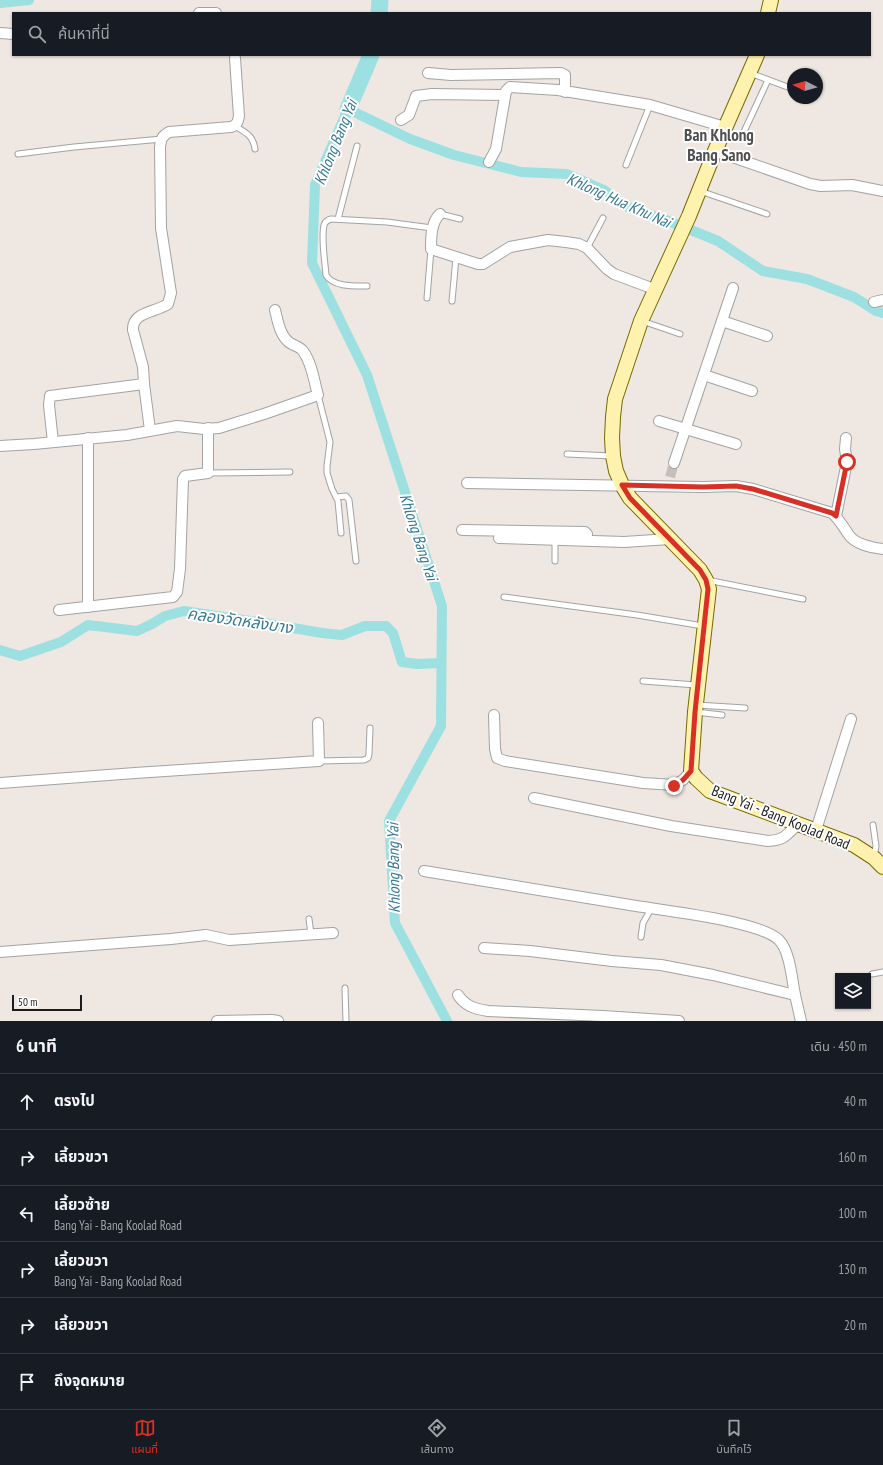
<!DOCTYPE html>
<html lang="th">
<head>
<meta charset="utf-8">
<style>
	:root { --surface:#171b24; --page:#242831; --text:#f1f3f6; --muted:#9ea1a6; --line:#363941; --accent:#d93025 }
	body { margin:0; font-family:"PT Sans Narrow","Noto Sans Thai",sans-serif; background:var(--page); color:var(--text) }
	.controls { position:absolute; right:12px; bottom:12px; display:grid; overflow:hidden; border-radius:0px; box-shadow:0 1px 3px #0004 }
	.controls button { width:36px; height:36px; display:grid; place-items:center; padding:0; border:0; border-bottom:1px solid var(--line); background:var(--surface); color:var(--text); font:20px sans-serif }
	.compass { position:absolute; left:787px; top:68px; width:36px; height:36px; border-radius:50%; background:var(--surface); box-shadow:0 1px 3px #0004; rotate:275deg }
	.scale { position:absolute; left:12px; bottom:10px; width:70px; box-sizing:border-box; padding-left:4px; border:2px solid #1c1c1c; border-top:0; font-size:11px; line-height:14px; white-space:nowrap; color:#1c1c1c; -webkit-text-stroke:3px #fff; paint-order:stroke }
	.stop { position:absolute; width:12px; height:12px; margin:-9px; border:3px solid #d93025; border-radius:50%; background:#fff }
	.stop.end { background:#d93025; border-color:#fff; box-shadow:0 1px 4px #0008 }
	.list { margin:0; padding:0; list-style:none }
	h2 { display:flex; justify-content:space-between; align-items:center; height:52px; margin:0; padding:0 16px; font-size:17px }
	h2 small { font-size:13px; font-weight:400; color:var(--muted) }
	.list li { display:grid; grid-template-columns:26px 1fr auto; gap:12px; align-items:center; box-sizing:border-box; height:56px; padding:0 16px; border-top:1px solid var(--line) }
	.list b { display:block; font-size:15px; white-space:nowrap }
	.list p { margin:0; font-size:13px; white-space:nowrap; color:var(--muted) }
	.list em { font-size:13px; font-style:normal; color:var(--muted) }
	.icon { flex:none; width:22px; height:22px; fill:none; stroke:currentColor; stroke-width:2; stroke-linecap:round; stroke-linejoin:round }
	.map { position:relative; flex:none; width:883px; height:1021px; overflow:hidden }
	.search { position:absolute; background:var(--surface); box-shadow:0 1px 3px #0004; left:12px; right:12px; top:12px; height:44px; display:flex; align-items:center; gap:10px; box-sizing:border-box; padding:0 14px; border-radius:0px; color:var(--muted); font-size:15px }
	.sheet { height:388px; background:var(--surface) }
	nav { display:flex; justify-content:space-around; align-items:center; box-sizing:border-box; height:56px; border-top:1px solid var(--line); background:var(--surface); font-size:11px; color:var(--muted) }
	nav a { display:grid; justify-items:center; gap:2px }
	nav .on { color:var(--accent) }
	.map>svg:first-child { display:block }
</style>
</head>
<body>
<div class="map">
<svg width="883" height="1021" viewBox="0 0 883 1021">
	<rect width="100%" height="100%" fill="#efe7e1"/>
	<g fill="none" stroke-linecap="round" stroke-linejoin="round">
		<g stroke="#9ce0e1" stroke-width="10">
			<polyline points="0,3 29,0"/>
			<polyline points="0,650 20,656 61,642 88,625 137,631 152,624 165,616 184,611 258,622 322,633 342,635 365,626 386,626 393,633 402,662 417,664 441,663"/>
			<polyline points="447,1021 395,923 389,821 441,726 442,606 367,375 312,263 315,185 348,109 410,139 454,155 521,172 567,174 604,190 625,206 666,220 718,241 763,271 807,279 854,297 876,311 883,313"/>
		</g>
		<g stroke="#9ce0e1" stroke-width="17">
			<polyline points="379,13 380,0"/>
			<polyline points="348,109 371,55"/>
		</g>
		<polyline stroke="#c5beba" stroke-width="10" stroke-dasharray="10 5" stroke-linecap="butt" points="670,477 674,463"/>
		<defs>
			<g id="lane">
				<polyline points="750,73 793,89"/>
				<path d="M235,126C246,133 253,135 255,149"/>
				<polyline points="742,136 768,80"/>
				<polyline points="18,154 74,147 162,139"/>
				<polyline points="626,165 650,105"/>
				<polyline points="700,191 767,214"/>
				<polyline points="440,214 460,219"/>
				<polyline points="338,219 357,146"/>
				<polyline points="587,248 603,218"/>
				<path d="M367,286C354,286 333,287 326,275C325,262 321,238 324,225C325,222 327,220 331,219L387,222L432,228"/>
				<polyline points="427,298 431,249"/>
				<polyline points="452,301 456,258"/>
				<polyline points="642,321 680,334"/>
				<polyline points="318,395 330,442 327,466 327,473 332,489 338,501 341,533"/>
				<polyline points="567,454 612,456"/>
				<polyline points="208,473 290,472"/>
				<polyline points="336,497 346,496 349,500 356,561"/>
				<polyline points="555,561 555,539"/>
				<polyline points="707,580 803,599"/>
				<polyline points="504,597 637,615 703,626"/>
				<polyline points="643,681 696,685"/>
				<polyline points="697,705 745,708"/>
				<polyline points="696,712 722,715"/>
				<polyline points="319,761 364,760 368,758 369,754 370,728"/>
				<polyline points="873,825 876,846 874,857"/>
				<polyline points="309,919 311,934"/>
				<polyline points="641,937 643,923 651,909"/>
				<polyline points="872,974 883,972"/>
				<polyline points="345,988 346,1021"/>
			</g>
			<g id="street">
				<polyline points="199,13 216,13"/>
				<polyline points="0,33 13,34"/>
				<polyline points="428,73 451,75 561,73 565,75 565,92"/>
				<polyline points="401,120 409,115 416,96 432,94 505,95"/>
				<polyline points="715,151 810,184 821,186 852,185 883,191"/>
				<polyline points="489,162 496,149 506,91 510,87 558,90 632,102 650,105 725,127"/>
				<path d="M440,214C431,222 431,238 431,249L478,264H483L510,247L548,240L566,242L579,244L587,248L607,269L614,274L654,289"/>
				<polyline points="874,302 883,300"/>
				<polyline points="722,321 767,336"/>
				<polyline points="704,375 752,391"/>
				<path d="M144,384L143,367L133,330C132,312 154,313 168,304L171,293L161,228L160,147C161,139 162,136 169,132L231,127C237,125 238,122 239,116L235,58"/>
				<polyline points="659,421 736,444"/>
				<polyline points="53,442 49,405 50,396 144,384 150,430"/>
				<path d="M0,446L34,444L127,435L177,426L204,429L219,428L264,414L318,395C314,381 312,363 303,351C300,347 295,346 290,343C280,336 278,322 275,310"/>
				<polyline points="674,463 733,288"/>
				<path d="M467,483L703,487L736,486L753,489L832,513C840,520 843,527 849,535C855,544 872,548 883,549"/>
				<polyline points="836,516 847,462 845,449 846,438"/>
				<polyline points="462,530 585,532 587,534 587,540"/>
				<polyline points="499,538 624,542 670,539"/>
				<polyline points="88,607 88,438"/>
				<polyline points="59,610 173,597 177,592 180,569 183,479 185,476 208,473 208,428"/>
				<polyline points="494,715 495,749 497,758 505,761 643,783 674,785 683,780 691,771"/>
				<polyline points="0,783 135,773 319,761 318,723"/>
				<path d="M534,798L671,826L768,841C785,840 786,835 798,824"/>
				<polyline points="816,830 851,719"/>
				<path d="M424,871C490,882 557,893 624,904C656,910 759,920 779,940C790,951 792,980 795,995"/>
				<polyline points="484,948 530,951 612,961 661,965 713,975 795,995 801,1021"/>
				<polyline points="0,952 171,939 206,935 229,940 333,933"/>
				<path d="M458,995C465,1006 475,1009 488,1011L603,1016L679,1021"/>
				<polyline points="217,1021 272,1020 278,1021"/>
			</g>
			<g id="secondary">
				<polyline points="768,13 771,0"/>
				<polyline points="757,55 715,151 689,216 641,321 615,399 613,417 612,438 613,456 616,471 622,485 630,498 700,570 706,580 709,589 695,712 691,771 696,778 710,791 854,845 874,858 883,867"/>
			</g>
		</defs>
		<use href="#lane" stroke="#a3a3a3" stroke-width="7"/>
		<use href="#street" stroke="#a3a3a3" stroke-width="12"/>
		<use href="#secondary" stroke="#766b00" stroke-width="16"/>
		<use href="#lane" stroke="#fff" stroke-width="5"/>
		<use href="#street" stroke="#fff" stroke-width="10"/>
		<use href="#secondary" stroke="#fff2ae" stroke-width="14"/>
	</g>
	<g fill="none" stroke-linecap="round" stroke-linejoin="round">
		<polyline stroke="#d93025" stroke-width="5" points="674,786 683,780 691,771 695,712 708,589 706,580 700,570 630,498 622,485 703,487 736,486 753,489 832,513 836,516 847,462"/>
	</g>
	<g text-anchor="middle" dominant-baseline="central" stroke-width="4" stroke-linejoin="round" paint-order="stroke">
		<g font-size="15" fill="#1c1c1c" stroke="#fff">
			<text transform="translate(781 817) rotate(22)">Bang Yai - Bang Koolad Road</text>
		</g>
		<g font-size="16" font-style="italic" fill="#377993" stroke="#fff">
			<text transform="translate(335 142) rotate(-68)">Khlong Bang Yai</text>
			<text transform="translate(619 200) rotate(24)">Khlong Hua Khu Nai</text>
			<text transform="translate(419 537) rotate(72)">Khlong Bang Yai</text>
			<text transform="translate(240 620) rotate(8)">คลองวัดหลังบาง</text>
			<text transform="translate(393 868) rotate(-91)">Khlong Bang Yai</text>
		</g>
		<g font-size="17" font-weight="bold" fill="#4f4f4f" stroke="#fff">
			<text x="719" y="135">Ban Khlong<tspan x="719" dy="20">Bang Sano</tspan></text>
		</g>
	</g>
</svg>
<div class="controls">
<button><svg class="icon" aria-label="layers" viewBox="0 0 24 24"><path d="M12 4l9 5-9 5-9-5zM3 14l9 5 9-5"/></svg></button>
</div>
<svg class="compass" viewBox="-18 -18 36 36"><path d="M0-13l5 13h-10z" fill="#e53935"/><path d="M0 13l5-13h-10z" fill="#9ea1a6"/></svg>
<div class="scale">50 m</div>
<div class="stop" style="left:847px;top:462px"></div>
<div class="stop end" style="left:674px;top:786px"></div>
<div class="search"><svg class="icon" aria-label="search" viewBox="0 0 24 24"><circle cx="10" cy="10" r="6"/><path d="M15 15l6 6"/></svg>ค้นหาที่นี่</div>
</div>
<section class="sheet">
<h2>6 นาที<small>เดิน · 450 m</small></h2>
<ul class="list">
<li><svg class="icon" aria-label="ahead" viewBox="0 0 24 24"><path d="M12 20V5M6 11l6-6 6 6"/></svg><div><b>ตรงไป</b></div><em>40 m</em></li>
<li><svg class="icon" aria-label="right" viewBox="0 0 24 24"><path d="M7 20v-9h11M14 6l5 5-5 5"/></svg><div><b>เลี้ยวขวา</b></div><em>160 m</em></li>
<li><svg class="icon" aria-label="left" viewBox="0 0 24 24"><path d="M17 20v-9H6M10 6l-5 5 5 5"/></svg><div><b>เลี้ยวซ้าย</b><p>Bang Yai - Bang Koolad Road</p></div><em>100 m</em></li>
<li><svg class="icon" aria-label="right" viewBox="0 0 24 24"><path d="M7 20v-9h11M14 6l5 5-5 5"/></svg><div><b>เลี้ยวขวา</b><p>Bang Yai - Bang Koolad Road</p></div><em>130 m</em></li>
<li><svg class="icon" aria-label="right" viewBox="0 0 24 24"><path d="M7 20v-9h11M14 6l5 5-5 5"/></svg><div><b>เลี้ยวขวา</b></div><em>20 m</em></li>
<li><svg class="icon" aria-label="arrive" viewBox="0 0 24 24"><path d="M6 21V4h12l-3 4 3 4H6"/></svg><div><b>ถึงจุดหมาย</b></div></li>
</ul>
</section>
<nav>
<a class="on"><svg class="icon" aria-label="map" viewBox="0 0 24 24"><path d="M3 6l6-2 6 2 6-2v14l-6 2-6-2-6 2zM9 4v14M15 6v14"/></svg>แผนที่</a>
<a><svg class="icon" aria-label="directions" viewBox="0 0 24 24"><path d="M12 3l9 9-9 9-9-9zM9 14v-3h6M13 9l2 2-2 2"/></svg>เส้นทาง</a>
<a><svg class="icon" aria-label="saved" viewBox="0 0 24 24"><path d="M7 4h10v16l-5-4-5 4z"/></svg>บันทึกไว้</a>
</nav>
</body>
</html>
